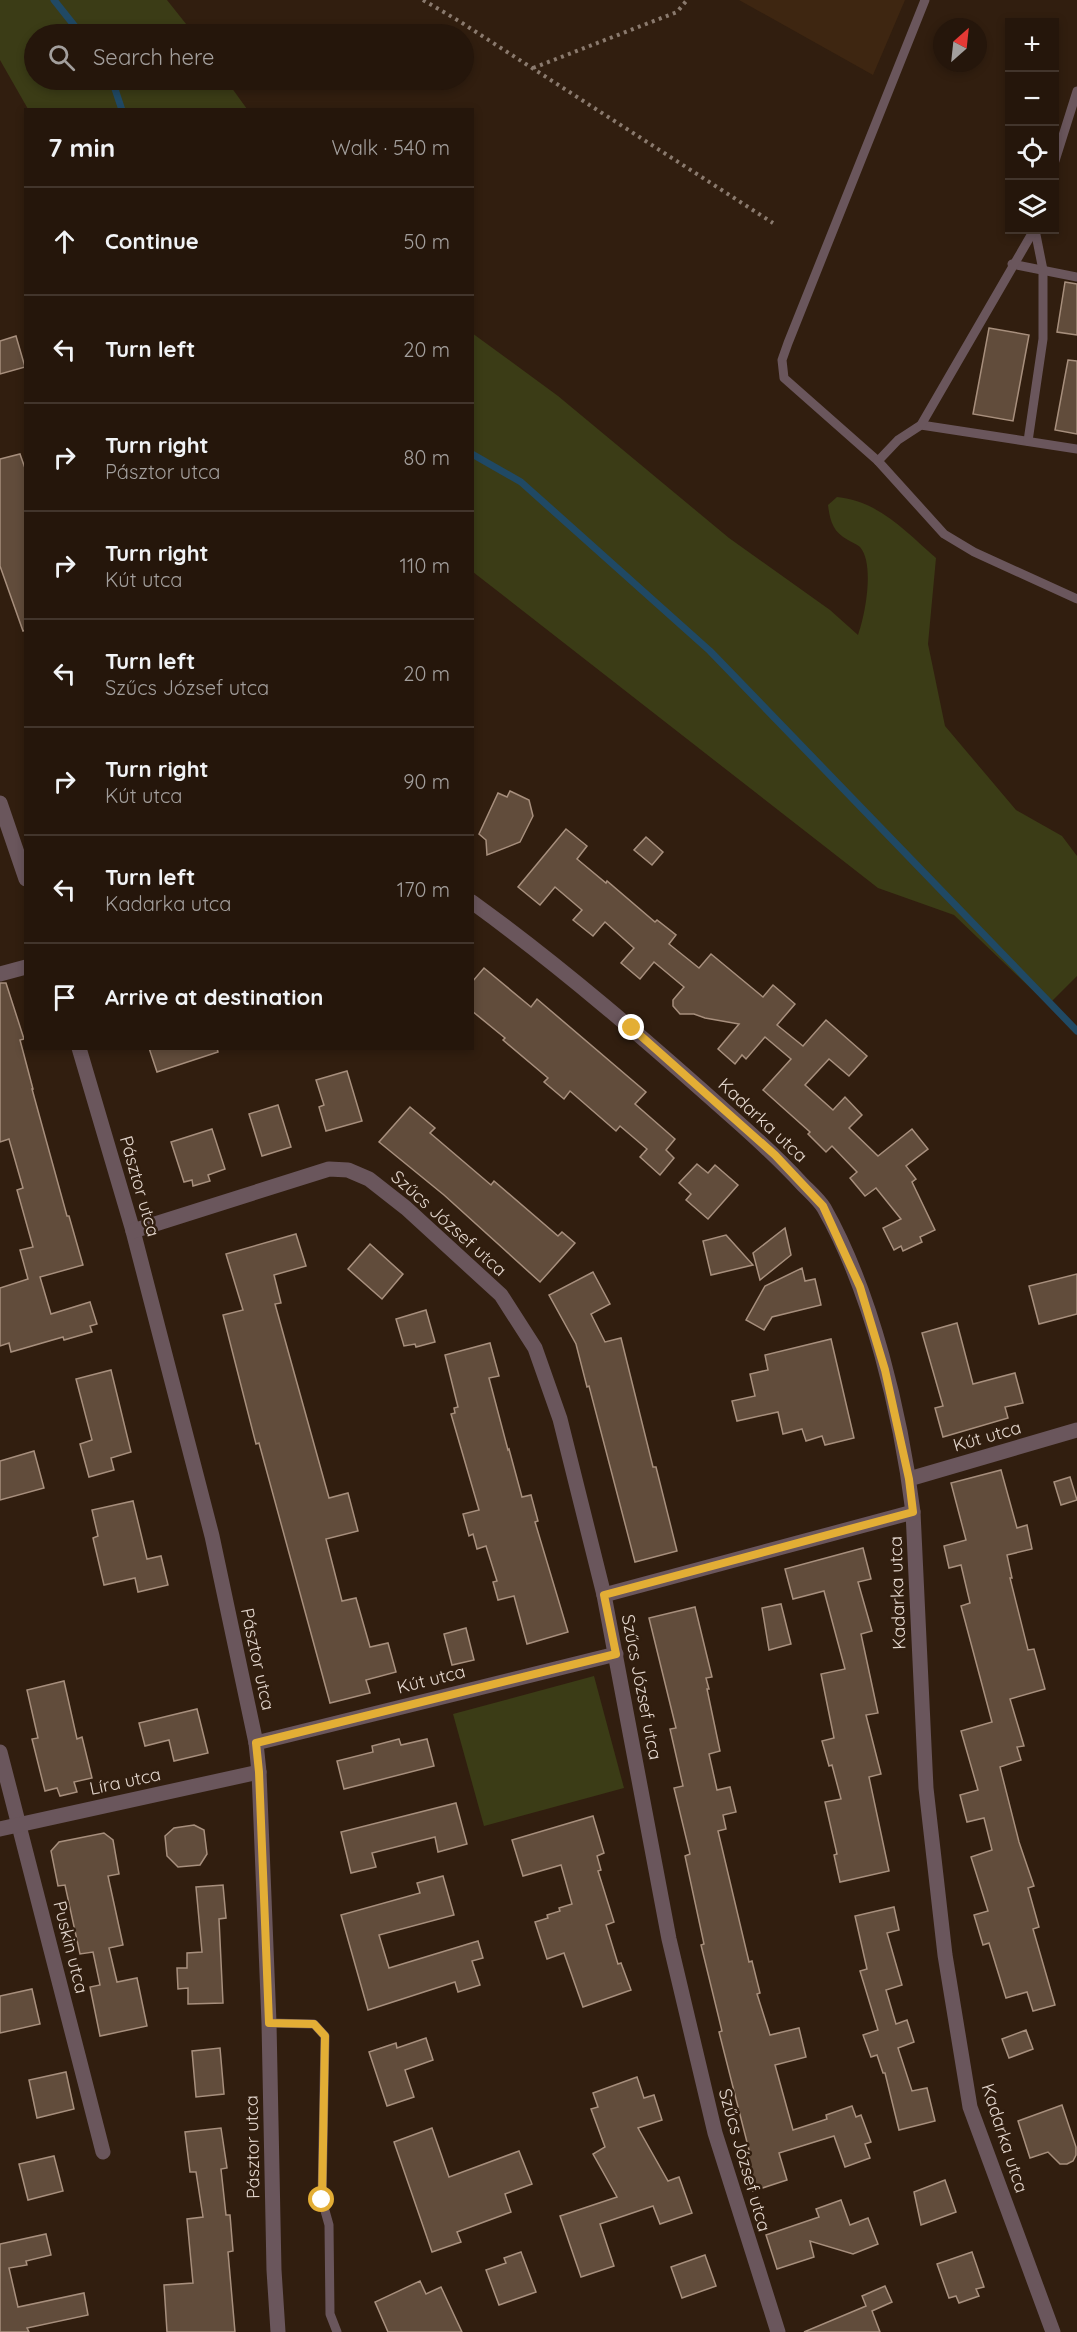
<!DOCTYPE html>
<html lang="en">
<head>
<meta charset="utf-8">
<style>
	:root { --surface:#25160b; --page:#2d1f14; --text:#f1f3f6; --muted:#a39f9d; --line:#42352c }
	body { margin:0; font-family:Quicksand,sans-serif; background:var(--page); color:var(--text) }
	.controls { position:absolute; right:18px; top:18px; display:grid; overflow:hidden; border-radius:0px; box-shadow:0 3px 9px #0003 }
	.controls button { width:54px; height:54px; display:grid; place-items:center; padding:0; border:0; border-bottom:2px solid var(--line); background:var(--surface); color:var(--text); font:30px sans-serif }
	.compass { position:absolute; left:933px; top:18px; width:54px; height:54px; border-radius:50%; background:var(--surface); box-shadow:0 3px 9px #0003; rotate:27deg }
	.stop { position:absolute; width:18px; height:18px; margin:-14px; border:4px solid #e3ae35; border-radius:50%; background:#fff }
	.stop.end { background:#e3ae35; border-color:#fff; box-shadow:0 2px 6px #0008 }
	.list { margin:0; padding:0; list-style:none }
	h2 { display:flex; justify-content:space-between; align-items:center; height:78px; margin:0; padding:0 24px; font-size:26px }
	h2 small { font-size:20px; font-weight:400; color:var(--muted) }
	.list li { display:grid; grid-template-columns:39px 1fr auto; gap:18px; align-items:center; box-sizing:border-box; height:108px; padding:0 24px; border-top:2px solid var(--line) }
	.list b { display:block; font-size:22px; white-space:nowrap }
	.list p { margin:0; font-size:20px; white-space:nowrap; color:var(--muted) }
	.list em { font-size:20px; font-style:normal; color:var(--muted) }
	.icon { flex:none; width:33px; height:33px; fill:none; stroke:currentColor; stroke-width:2; stroke-linecap:round; stroke-linejoin:round }
	.map { position:relative; flex:none; width:1077px; height:2332px; overflow:hidden }
	.search { position:absolute; background:var(--surface); box-shadow:0 3px 9px #0003; left:24px; top:24px; width:450px; height:66px; display:flex; align-items:center; gap:15px; box-sizing:border-box; padding:0 21px; border-radius:33px; color:var(--muted); font-size:22px }
	.panel { position:absolute; background:var(--surface); box-shadow:0 3px 9px #0003; left:24px; top:108px; width:450px; height:942px; border-radius:0px }
	.map>svg:first-child { display:block }
</style>
</head>
<body>
<div class="map">
<svg width="1077" height="2332" viewBox="0 0 1077 2332">
	<rect width="100%" height="100%" fill="#311e0f"/>
	<polygon fill="#3e2611" points="739,0 905,0 873,75"/>
	<g fill="#3b3c16">
		<polygon points="0,0 167,0 194,34 34,34 34,80 226,80 247,109 28,109 0,60"/>
		<path d="M472,333L558,396L729,538L830,610L858,635C865,616 875,564 860,547C857,544 851,542 848,540C833,532 830,521 828,505L837,497C879,501 906,532 936,558L928,644L945,726L1016,810L1062,836L1077,856V976L1048,1005L954,915L878,888L473,572Z"/>
		<polygon points="594,1676 624,1788 484,1826 453,1714"/>
	</g>
	<g fill="none" stroke-linecap="round" stroke-linejoin="round">
		<g stroke="#204964" stroke-width="7">
			<polyline points="54,0 81,34"/>
			<polyline points="112,80 122,110"/>
			<polyline points="472,454 521,482 710,651 1077,1031"/>
		</g>
	</g>
	<g fill="#614c3b" stroke="#a78f7d" stroke-width="1.5">
		<polygon points="1065,282 1077,284 1077,335 1057,332"/>
		<polygon points="989,328 1029,335 1013,421 973,414"/>
		<polygon points="16,336 25,367 0,374 0,341"/>
		<polygon points="1068,360 1077,361 1077,434 1055,430"/>
		<polygon points="20,454 26,471 26,630 23,631 0,566 0,459"/>
		<polygon points="510,791 529,800 533,816 520,842 487,855 486,840 479,834 498,793 507,797"/>
		<polygon points="566,829 587,846 577,859 606,883 607,881 655,922 657,920 676,935 669,944 699,968 711,954 763,997 773,985 795,1004 777,1025 803,1046 826,1020 867,1056 849,1076 829,1059 805,1085 833,1110 845,1097 862,1115 849,1128 878,1156 912,1129 928,1149 906,1166 916,1179 912,1182 935,1230 920,1237 922,1242 903,1251 901,1246 894,1250 883,1228 901,1219 876,1188 865,1196 850,1178 857,1172 832,1146 826,1152 808,1134 810,1132 763,1090 791,1059 765,1037 746,1059 742,1055 735,1064 718,1049 739,1024 705,1018 694,1014 680,1014 673,1006 673,1000 684,987 654,962 640,979 621,963 634,948 605,922 593,936 573,920 582,910 555,887 540,905 518,887"/>
		<polygon points="646,837 663,852 652,865 634,850"/>
		<polygon points="484,968 531,1007 537,999 646,1092 635,1104 675,1139 666,1150 674,1158 660,1175 640,1157 647,1149 620,1126 616,1131 570,1091 564,1099 544,1082 548,1078 503,1040 505,1038 472,1011 472,982"/>
		<polygon points="0,983 6,983 24,1039 20,1040 33,1089 32,1089 67,1216 69,1216 83,1265 40,1277 51,1314 90,1302 97,1324 90,1326 92,1332 64,1340 63,1337 11,1352 9,1343 0,1346 0,1288 28,1279 20,1250 33,1247 17,1190 23,1188 9,1139 0,1142"/>
		<polygon points="149,1048 217,1048 218,1052 157,1072"/>
		<polygon points="347,1071 362,1121 326,1131 319,1107 324,1105 316,1080"/>
		<polygon points="278,1105 291,1147 262,1156 249,1114"/>
		<polygon points="410,1107 435,1128 430,1133 491,1185 494,1181 558,1236 562,1232 575,1243 540,1282 444,1195 379,1142"/>
		<polygon points="212,1129 225,1169 208,1175 210,1181 193,1186 192,1180 184,1182 171,1142"/>
		<polygon points="697,1164 708,1173 715,1165 738,1185 708,1219 686,1200 691,1194 679,1183"/>
		<polygon points="785,1228 791,1255 760,1280 753,1253"/>
		<polygon points="296,1234 306,1266 274,1275 281,1303 275,1304 329,1498 348,1493 358,1531 326,1539 342,1601 356,1598 370,1647 388,1643 396,1672 366,1680 370,1693 330,1703 259,1443 256,1444 223,1315 243,1310 226,1254"/>
		<polygon points="726,1235 753,1265 711,1275 703,1241"/>
		<polygon points="370,1244 403,1274 382,1299 348,1269"/>
		<polygon points="802,1268 805,1281 815,1279 821,1305 772,1317 764,1330 746,1320 765,1286"/>
		<polygon points="593,1272 610,1304 591,1314 605,1342 621,1338 653,1467 656,1467 677,1551 635,1562 589,1386 587,1387 576,1344 549,1295"/>
		<polygon points="1077,1274 1077,1314 1039,1324 1029,1286"/>
		<polygon points="426,1310 435,1342 416,1347 415,1344 404,1346 396,1319"/>
		<polygon points="957,1323 973,1384 1015,1373 1023,1403 1005,1407 1008,1418 943,1437 935,1408 943,1406 922,1333"/>
		<polygon points="831,1339 854,1438 825,1445 822,1436 806,1441 802,1429 783,1434 778,1412 737,1421 732,1401 755,1396 750,1374 768,1370 765,1355"/>
		<polygon points="490,1343 499,1376 489,1378 508,1450 509,1449 522,1497 531,1495 538,1521 535,1522 568,1632 527,1644 514,1596 498,1600 493,1582 497,1581 486,1546 477,1549 473,1534 469,1536 463,1514 479,1510 451,1414 455,1413 454,1408 458,1407 445,1355"/>
		<polygon points="111,1370 131,1452 111,1458 114,1470 89,1477 80,1444 92,1440 76,1379"/>
		<polygon points="34,1451 44,1488 0,1500 0,1461"/>
		<polygon points="1001,1470 1017,1528 1027,1525 1032,1549 1007,1555 1012,1578 1010,1578 1028,1650 1034,1649 1045,1689 1010,1699 1024,1746 1017,1747 1021,1760 1000,1767 1019,1842 1034,1886 1028,1888 1039,1927 1033,1929 1055,2005 1033,2011 1027,1992 1006,1998 989,1943 983,1945 974,1915 988,1911 971,1857 992,1850 984,1818 967,1822 960,1795 978,1790 961,1731 992,1722 961,1606 970,1603 961,1565 949,1568 944,1546 966,1540 951,1483"/>
		<polygon points="1070,1477 1077,1500 1061,1505 1054,1482"/>
		<polygon points="133,1501 147,1559 161,1556 168,1585 138,1592 135,1578 104,1585 93,1538 98,1536 92,1510"/>
		<polygon points="863,1548 871,1579 858,1582 872,1631 861,1634 878,1713 866,1715 881,1774 869,1777 889,1871 840,1882 834,1855 837,1854 825,1802 841,1799 832,1765 829,1766 822,1741 834,1738 821,1674 845,1669 824,1591 793,1599 785,1569"/>
		<polygon points="781,1604 791,1644 769,1650 762,1608"/>
		<polygon points="695,1607 712,1677 706,1678 709,1689 707,1689 720,1751 709,1754 717,1790 730,1787 736,1812 723,1815 726,1829 718,1831 749,1962 752,1961 760,1993 757,1994 770,2035 799,2028 806,2057 775,2065 793,2130 827,2119 826,2115 852,2106 856,2117 861,2115 871,2142 865,2144 870,2158 845,2167 834,2136 779,2153 787,2180 753,2191 743,2157 750,2154 719,2032 722,2031 701,1945 704,1944 685,1856 690,1854 674,1788 683,1786 670,1729 676,1728 649,1618"/>
		<polygon points="466,1628 474,1660 452,1665 444,1634"/>
		<polygon points="64,1681 77,1739 82,1737 92,1778 74,1782 77,1792 60,1796 57,1788 45,1791 32,1739 38,1738 27,1690"/>
		<polygon points="197,1709 208,1753 174,1761 169,1740 145,1746 139,1723"/>
		<polygon points="399,1739 401,1745 427,1739 434,1766 344,1789 337,1761 373,1752 372,1746"/>
		<polygon points="456,1803 467,1844 438,1852 435,1837 372,1853 376,1867 351,1873 341,1832"/>
		<polygon points="593,1816 604,1853 597,1856 601,1870 598,1871 614,1922 606,1925 618,1964 621,1963 631,1990 583,2007 564,1953 547,1959 535,1922 548,1918 547,1915 560,1911 559,1908 572,1904 561,1865 523,1876 512,1840"/>
		<polygon points="194,1825 204,1830 207,1854 200,1865 178,1867 167,1856 165,1836 174,1828"/>
		<polygon points="104,1833 113,1840 119,1874 108,1876 123,1945 109,1948 117,1982 137,1978 147,2026 100,2036 90,1987 100,1985 93,1952 80,1954 65,1885 58,1886 51,1851 59,1842"/>
		<polygon points="443,1876 454,1915 379,1935 389,1968 478,1941 483,1958 472,1961 480,1985 458,1992 455,1982 368,2010 341,1915 420,1893 417,1883"/>
		<polygon points="223,1885 226,1918 219,1919 223,2003 188,2004 188,1988 178,1989 177,1968 187,1968 187,1953 202,1952 196,1887"/>
		<polygon points="894,1907 899,1930 887,1933 902,1985 886,1990 896,2024 907,2020 914,2042 898,2048 912,2091 927,2088 935,2121 899,2130 885,2073 883,2073 877,2055 871,2057 863,2035 878,2030 860,1971 867,1969 855,1916"/>
		<polygon points="32,1989 40,2024 0,2033 0,1996"/>
		<polygon points="1026,2030 1033,2049 1009,2058 1002,2039"/>
		<polygon points="426,2038 433,2060 405,2070 414,2097 387,2106 369,2052 396,2043 397,2048"/>
		<polygon points="220,2048 224,2094 196,2097 192,2051"/>
		<polygon points="66,2072 74,2109 37,2118 29,2080"/>
		<polygon points="637,2077 644,2098 654,2095 662,2120 638,2128 668,2181 679,2177 692,2213 660,2224 653,2206 600,2224 614,2266 581,2277 560,2216 617,2197 593,2154 605,2147 591,2109 598,2107 593,2093"/>
		<polygon points="1062,2105 1076,2147 1076,2155 1073,2161 1067,2164 1060,2164 1048,2152 1030,2158 1018,2121"/>
		<polygon points="221,2128 227,2168 221,2169 226,2215 230,2215 233,2251 228,2252 235,2332 167,2332 164,2285 193,2283 187,2219 203,2217 196,2172 190,2172 185,2132"/>
		<polygon points="432,2128 449,2177 519,2151 532,2184 505,2194 511,2212 457,2232 461,2242 432,2252 394,2142"/>
		<polygon points="54,2156 63,2191 28,2200 19,2164"/>
		<polygon points="945,2180 956,2212 921,2225 914,2192"/>
		<polygon points="841,2200 850,2225 868,2218 878,2244 853,2254 810,2241 814,2257 777,2269 766,2235 819,2217 816,2209"/>
		<polygon points="46,2234 51,2255 26,2261 27,2265 9,2268 18,2307 84,2293 88,2315 27,2328 29,2332 0,2332 0,2244"/>
		<polygon points="521,2252 536,2292 499,2305 486,2270 506,2263 504,2258"/>
		<polygon points="972,2252 984,2287 976,2289 979,2296 959,2303 956,2296 949,2298 937,2264"/>
		<polygon points="705,2255 716,2286 682,2298 671,2267"/>
		<polygon points="420,2281 426,2294 441,2287 462,2332 388,2332 375,2302"/>
		<polygon points="885,2286 892,2302 872,2311 880,2332 804,2332 866,2306 862,2296"/>
	</g>
	<g fill="none" stroke-linecap="round" stroke-linejoin="round">
		<g stroke="#8a7a6e" stroke-width="4" stroke-dasharray="3 4.5" stroke-linecap="butt">
			<polyline points="423,0 459,21 773,223"/>
			<polyline points="533,68 677,12 687,0"/>
		</g>
		<g stroke="#6a565c" stroke-width="9">
			<polyline points="925,0 788,343 782,360 784,378 878,461 944,534 974,552 1077,599"/>
			<polyline points="1054,164 1077,91"/>
			<polyline points="1012,264 1077,277"/>
			<polyline points="921,425 1077,449"/>
			<polyline points="1028,441 1043,339 1043,270 1035,230"/>
			<polyline points="878,461 898,440 921,425 1034,230"/>
			<polyline points="269,2023 314,2024 325,2036 322,2200 329,2225 330,2314 337,2332"/>
		</g>
		<g stroke="#6a565c" stroke-width="15">
			<polyline points="0,803 26,879"/>
			<path d="M472,902C563,968 647,1041 731,1116C756,1138 780,1160 803,1185C810,1192 819,1200 824,1208C872,1293 901,1415 913,1512L926,1788L945,1955L970,2107L1053,2332"/>
			<polyline points="0,974 26,967"/>
			<polyline points="79,1048 133,1231 212,1536 256,1743 259,1772 269,2023 274,2270 278,2332"/>
			<polyline points="133,1231 329,1169 348,1170 369,1179 406,1208 501,1295 535,1348 560,1419 604,1595 669,1939 715,2133 778,2332"/>
			<polyline points="909,1479 1077,1430"/>
			<polyline points="604,1595 913,1512"/>
			<polyline points="256,1743 616,1654"/>
			<polyline points="0,1752 103,2152"/>
			<polyline points="0,1829 259,1772"/>
		</g>
	</g>
	<g fill="none" stroke-linecap="round" stroke-linejoin="round">
		<polyline stroke="#e3ae35" stroke-width="8" points="322,2200 325,2036 314,2024 269,2023 259,1772 256,1743 616,1654 604,1595 913,1512 909,1479 885,1370 860,1287 823,1206 775,1155 632,1028"/>
	</g>
	<g text-anchor="middle" dominant-baseline="central" stroke-width="5" stroke-linejoin="round" paint-order="stroke">
		<g font-size="18" fill="#e4d7ce" stroke="#311e0f">
			<text transform="translate(763 1120) rotate(43)">Kadarka utca</text>
			<text transform="translate(140 1186) rotate(74)">Pásztor utca</text>
			<text transform="translate(449 1223) rotate(42)">Szűcs József utca</text>
			<text transform="translate(987 1436) rotate(-16)">Kút utca</text>
			<text transform="translate(897 1593) rotate(-92)">Kadarka utca</text>
			<text transform="translate(258 1659) rotate(78)">Pásztor utca</text>
			<text transform="translate(431 1679) rotate(-14)">Kút utca</text>
			<text transform="translate(642 1687) rotate(79)">Szűcs József utca</text>
			<text transform="translate(125 1781) rotate(-12)">Líra utca</text>
			<text transform="translate(71 1947) rotate(76)">Puskin utca</text>
			<text transform="translate(1005 2138) rotate(72)">Kadarka utca</text>
			<text transform="translate(252 2147) rotate(-91)">Pásztor utca</text>
			<text transform="translate(745 2160) rotate(74)">Szűcs József utca</text>
		</g>
	</g>
</svg>
<div class="controls">
<button>+</button>
<button>−</button>
<button><svg class="icon" aria-label="locate" viewBox="0 0 24 24"><circle cx="12" cy="12" r="6"/><path d="M12 2v4M12 18v4M2 12h4M18 12h4"/></svg></button>
<button><svg class="icon" aria-label="layers" viewBox="0 0 24 24"><path d="M12 4l9 5-9 5-9-5zM3 14l9 5 9-5"/></svg></button>
</div>
<svg class="compass" viewBox="-18 -18 36 36"><path d="M0-13l5 13h-10z" fill="#e53935"/><path d="M0 13l5-13h-10z" fill="#a39f9d"/></svg>
<div class="stop" style="left:322px;top:2200px"></div>
<div class="stop end" style="left:632px;top:1028px"></div>
<div class="search"><svg class="icon" aria-label="search" viewBox="0 0 24 24"><circle cx="10" cy="10" r="6"/><path d="M15 15l6 6"/></svg>Search here</div>
<section class="panel">
<h2>7 min<small>Walk · 540 m</small></h2>
<ul class="list">
<li><svg class="icon" aria-label="ahead" viewBox="0 0 24 24"><path d="M12 20V5M6 11l6-6 6 6"/></svg><div><b>Continue</b></div><em>50 m</em></li>
<li><svg class="icon" aria-label="left" viewBox="0 0 24 24"><path d="M17 20v-9H6M10 6l-5 5 5 5"/></svg><div><b>Turn left</b></div><em>20 m</em></li>
<li><svg class="icon" aria-label="right" viewBox="0 0 24 24"><path d="M7 20v-9h11M14 6l5 5-5 5"/></svg><div><b>Turn right</b><p>Pásztor utca</p></div><em>80 m</em></li>
<li><svg class="icon" aria-label="right" viewBox="0 0 24 24"><path d="M7 20v-9h11M14 6l5 5-5 5"/></svg><div><b>Turn right</b><p>Kút utca</p></div><em>110 m</em></li>
<li><svg class="icon" aria-label="left" viewBox="0 0 24 24"><path d="M17 20v-9H6M10 6l-5 5 5 5"/></svg><div><b>Turn left</b><p>Szűcs József utca</p></div><em>20 m</em></li>
<li><svg class="icon" aria-label="right" viewBox="0 0 24 24"><path d="M7 20v-9h11M14 6l5 5-5 5"/></svg><div><b>Turn right</b><p>Kút utca</p></div><em>90 m</em></li>
<li><svg class="icon" aria-label="left" viewBox="0 0 24 24"><path d="M17 20v-9H6M10 6l-5 5 5 5"/></svg><div><b>Turn left</b><p>Kadarka utca</p></div><em>170 m</em></li>
<li><svg class="icon" aria-label="arrive" viewBox="0 0 24 24"><path d="M6 21V4h12l-3 4 3 4H6"/></svg><div><b>Arrive at destination</b></div></li>
</ul>
</section>
</div>
</body>
</html>
